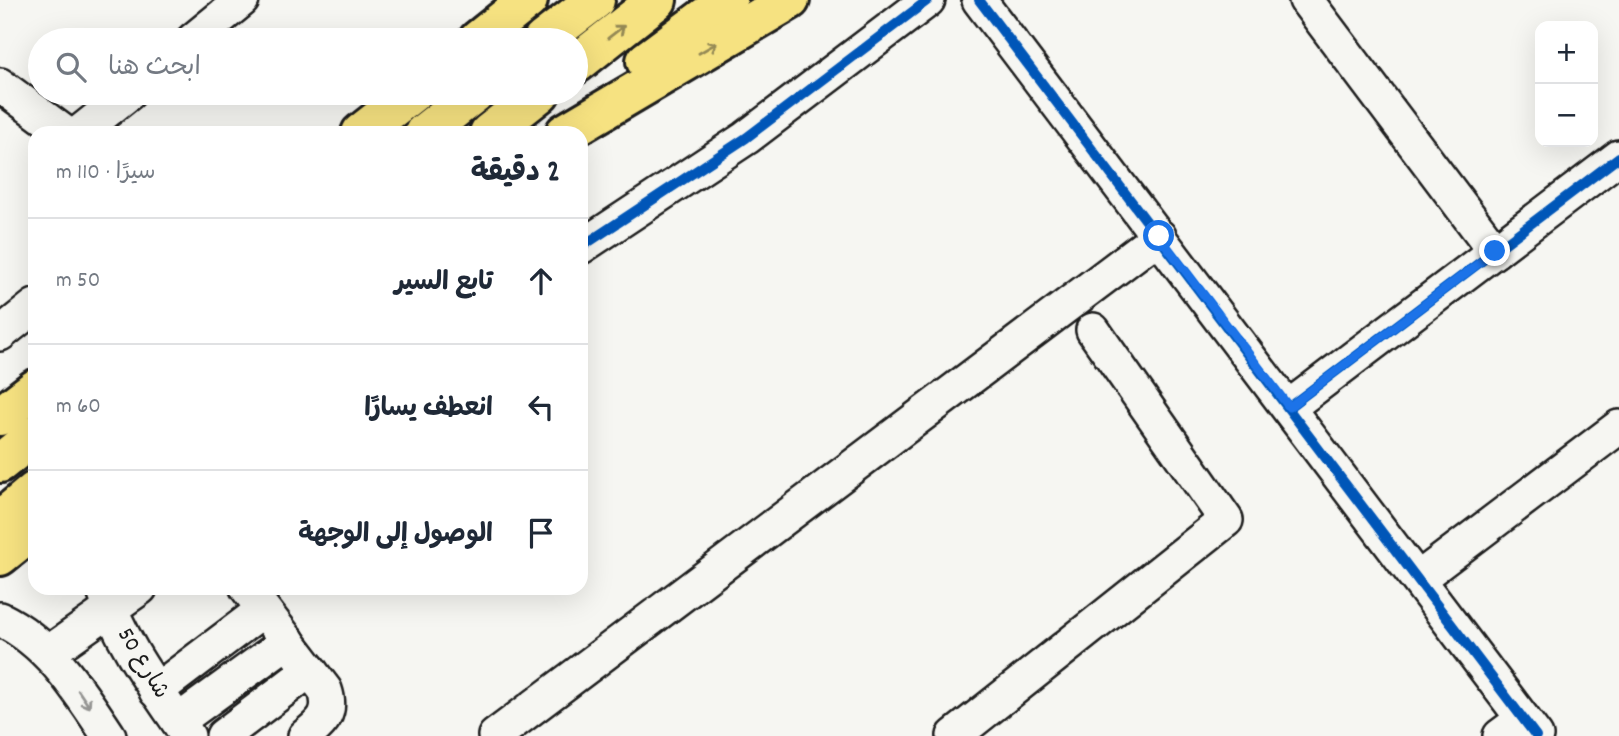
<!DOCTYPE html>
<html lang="ar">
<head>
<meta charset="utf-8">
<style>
	:root { --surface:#fff; --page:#f2f2f3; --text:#1f2937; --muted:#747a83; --line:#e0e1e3 }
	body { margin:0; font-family:Dekko,"Playpen Sans Arabic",sans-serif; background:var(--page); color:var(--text); direction:rtl }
	.controls { position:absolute; right:21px; top:21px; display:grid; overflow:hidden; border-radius:14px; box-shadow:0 7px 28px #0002 }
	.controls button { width:63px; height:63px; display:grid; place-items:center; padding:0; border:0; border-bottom:2px solid var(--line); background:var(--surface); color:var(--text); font:35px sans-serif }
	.stop { position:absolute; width:21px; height:21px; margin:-16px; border:5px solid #1a73e8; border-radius:50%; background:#fff }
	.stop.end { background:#1a73e8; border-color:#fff; box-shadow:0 2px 7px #0008 }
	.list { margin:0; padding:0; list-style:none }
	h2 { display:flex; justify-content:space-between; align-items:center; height:91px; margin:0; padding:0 28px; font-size:30px }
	h2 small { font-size:23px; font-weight:400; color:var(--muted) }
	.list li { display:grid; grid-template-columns:46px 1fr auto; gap:21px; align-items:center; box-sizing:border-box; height:126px; padding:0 28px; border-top:2px solid var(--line) }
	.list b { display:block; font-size:26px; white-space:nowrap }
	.list em { font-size:23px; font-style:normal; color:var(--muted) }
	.icon { flex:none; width:38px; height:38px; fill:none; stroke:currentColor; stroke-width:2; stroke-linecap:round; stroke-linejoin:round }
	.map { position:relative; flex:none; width:1619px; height:736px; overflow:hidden; direction:ltr }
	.search { position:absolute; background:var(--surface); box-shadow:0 7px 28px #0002; left:28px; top:28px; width:560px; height:77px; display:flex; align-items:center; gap:18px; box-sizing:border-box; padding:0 24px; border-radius:38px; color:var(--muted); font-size:26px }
	.panel { position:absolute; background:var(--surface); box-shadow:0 7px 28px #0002; left:28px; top:126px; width:560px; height:469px; border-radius:21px; direction:rtl }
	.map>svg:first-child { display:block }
</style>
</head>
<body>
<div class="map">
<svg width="1619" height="736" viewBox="0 0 1619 736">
	<rect width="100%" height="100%" fill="#f6f6f2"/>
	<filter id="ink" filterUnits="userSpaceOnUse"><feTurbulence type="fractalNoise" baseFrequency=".0143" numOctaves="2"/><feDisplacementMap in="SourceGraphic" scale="14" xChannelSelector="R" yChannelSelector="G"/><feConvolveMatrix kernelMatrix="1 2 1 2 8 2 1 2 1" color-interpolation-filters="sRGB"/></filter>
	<g filter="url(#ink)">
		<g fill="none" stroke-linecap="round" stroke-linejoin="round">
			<defs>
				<g id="minor">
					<polyline points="979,0 1536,736"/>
					<polyline points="1306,0 1495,251"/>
					<polyline points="193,40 242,0"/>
					<polyline points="0,85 65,133"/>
					<polyline points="79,133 129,93"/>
					<polyline points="581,247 746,138 928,0"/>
					<polyline points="0,334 35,306"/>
					<polyline points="1289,407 1619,157"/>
					<polyline points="1418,579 1619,427"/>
					<path d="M103,588C120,642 156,689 188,736"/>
					<path d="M247,588L325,690C333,713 322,723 305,736"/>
					<path d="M0,619C50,643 79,691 109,736"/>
					<polyline points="48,653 140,588"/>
					<polyline points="156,691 263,610"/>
					<polyline points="178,721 288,641"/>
					<polyline points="223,736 310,670"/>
					<polyline points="495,736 1159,236"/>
					<polyline points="954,736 1226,520 1093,330"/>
					<polyline points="1500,736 1523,719"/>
				</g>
				<g id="major">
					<polyline points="478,40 528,0"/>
					<polyline points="543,40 595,0"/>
					<polyline points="646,61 728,0"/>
					<polyline points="576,64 657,0"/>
					<polyline points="361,133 412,93"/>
					<polyline points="424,133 475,93"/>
					<polyline points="489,133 540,93"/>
					<polyline points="565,133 790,0"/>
					<polyline points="0,416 35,389"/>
					<polyline points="0,463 35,435"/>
					<polyline points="0,520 35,491"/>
					<polyline points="0,556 35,528"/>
				</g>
			</defs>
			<use href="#minor" stroke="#1c1c1c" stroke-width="38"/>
			<use href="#major" stroke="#1c1c1c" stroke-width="44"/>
			<use href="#minor" stroke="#f6f6f2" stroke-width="33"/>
			<use href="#major" stroke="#f6e281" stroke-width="38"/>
			<defs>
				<g id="cycleway">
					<polyline points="979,0 1536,736"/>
					<polyline points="581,247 746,138 928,0"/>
					<polyline points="1289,407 1619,157"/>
				</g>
			</defs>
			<use href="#cycleway" stroke="#f6f6f2" stroke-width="15"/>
			<use href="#cycleway" stroke="#0057b8" stroke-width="10"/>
		</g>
		<defs><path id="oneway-shaft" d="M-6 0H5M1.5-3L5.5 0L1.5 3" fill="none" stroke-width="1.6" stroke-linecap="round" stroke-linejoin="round" transform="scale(1.75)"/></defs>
		<g stroke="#948954">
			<use href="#oneway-shaft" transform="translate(616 32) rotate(-38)"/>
			<use href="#oneway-shaft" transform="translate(708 48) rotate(-30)"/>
		</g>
		<use stroke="#949492" href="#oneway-shaft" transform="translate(84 699) rotate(56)"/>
	</g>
	<g fill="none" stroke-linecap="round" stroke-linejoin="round" filter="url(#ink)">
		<polyline stroke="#1a73e8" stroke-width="9" points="1159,236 1289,407 1495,251"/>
	</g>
	<g text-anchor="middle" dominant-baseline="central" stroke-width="7" stroke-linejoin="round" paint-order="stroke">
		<g font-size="23" fill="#1c1c1c" stroke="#f6f6f2">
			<text transform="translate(142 664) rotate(59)">شارع 50</text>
		</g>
	</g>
</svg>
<div class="controls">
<button>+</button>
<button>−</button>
</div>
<div class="stop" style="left:1159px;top:236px"></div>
<div class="stop end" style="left:1495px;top:251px"></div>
<div class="search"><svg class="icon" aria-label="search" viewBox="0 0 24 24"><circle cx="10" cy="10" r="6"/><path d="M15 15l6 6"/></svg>ابحث هنا</div>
<section class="panel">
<h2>2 دقيقة<small>سيرًا · 110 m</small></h2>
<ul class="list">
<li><svg class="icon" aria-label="ahead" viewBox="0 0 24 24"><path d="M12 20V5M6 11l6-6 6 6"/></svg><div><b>تابع السير</b></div><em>50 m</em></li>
<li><svg class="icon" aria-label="left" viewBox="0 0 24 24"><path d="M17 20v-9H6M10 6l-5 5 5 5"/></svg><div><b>انعطف يسارًا</b></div><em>60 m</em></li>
<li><svg class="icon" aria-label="arrive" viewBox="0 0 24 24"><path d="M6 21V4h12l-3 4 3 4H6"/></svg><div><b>الوصول إلى الوجهة</b></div></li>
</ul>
</section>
</div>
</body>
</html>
